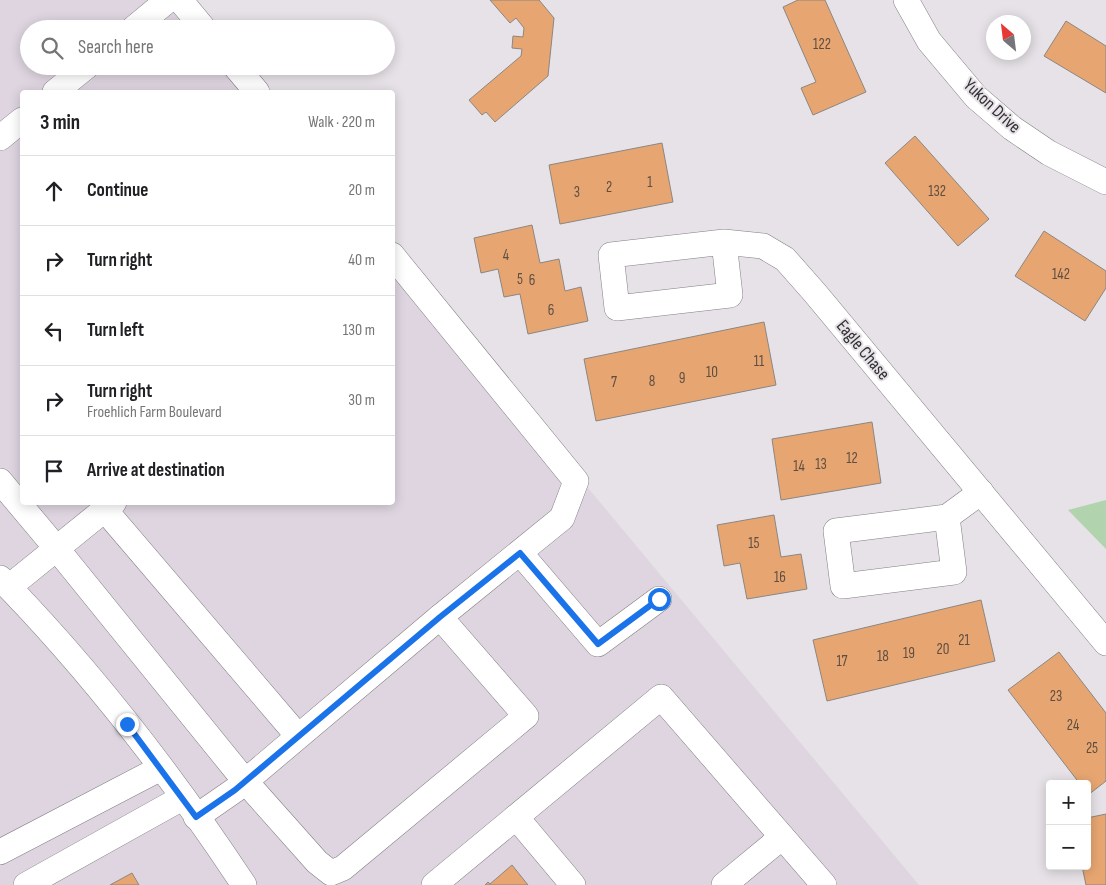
<!DOCTYPE html>
<html lang="en">
<head>
<meta charset="utf-8">
<style>
	:root { --surface:#fff; --page:#f6f6f6; --text:#202124; --muted:#757577; --line:#e0e0e0 }
	body { margin:0; font-family:"Sofia Sans Condensed",sans-serif; background:var(--page); color:var(--text) }
	.controls { position:absolute; right:15px; bottom:15px; display:grid; overflow:hidden; border-radius:5px; box-shadow:0 2px 12px #0003 }
	.controls button { width:45px; height:45px; display:grid; place-items:center; padding:0; border:0; border-bottom:1px solid var(--line); background:var(--surface); color:var(--text); font:25px sans-serif }
	.compass { position:absolute; left:986px; top:15px; width:45px; height:45px; border-radius:50%; background:var(--surface); box-shadow:0 2px 12px #0003; rotate:332deg }
	.stop { position:absolute; width:15px; height:15px; margin:-11px; border:4px solid #1a73e8; border-radius:50%; background:#fff }
	.stop.end { background:#1a73e8; border-color:#fff; box-shadow:0 1px 5px #0008 }
	.list { margin:0; padding:0; list-style:none }
	h2 { display:flex; justify-content:space-between; align-items:center; height:65px; margin:0; padding:0 20px; font-size:21px }
	h2 small { font-size:16px; font-weight:400; color:var(--muted) }
	.list li { display:grid; grid-template-columns:32px 1fr auto; gap:15px; align-items:center; box-sizing:border-box; height:70px; padding:0 20px; border-top:1px solid var(--line) }
	.list b { display:block; font-size:19px; white-space:nowrap }
	.list p { margin:0; font-size:16px; white-space:nowrap; color:var(--muted) }
	.list em { font-size:16px; font-style:normal; color:var(--muted) }
	.icon { flex:none; width:28px; height:28px; fill:none; stroke:currentColor; stroke-width:2; stroke-linecap:round; stroke-linejoin:round }
	.map { position:relative; flex:none; width:1106px; height:885px; overflow:hidden }
	.search { position:absolute; background:var(--surface); box-shadow:0 2px 12px #0003; left:20px; top:20px; width:375px; height:55px; display:flex; align-items:center; gap:12px; box-sizing:border-box; padding:0 18px; border-radius:28px; color:var(--muted); font-size:19px }
	.panel { position:absolute; background:var(--surface); box-shadow:0 2px 12px #0003; left:20px; top:90px; width:375px; height:415px; border-radius:5px }
	.map>svg:first-child { display:block }
</style>
</head>
<body>
<div class="map">
<svg width="1106" height="885" viewBox="0 0 1106 885">
	<rect width="100%" height="100%" fill="#e6e2e7"/>
	<polygon fill="#ded5e0" points="0,0 181,0 205,29 29,29 29,66 236,66 258,92 22,92 22,502 392,502 393,254 919,885 0,885"/>
	<polygon fill="#b1d4ae" points="1106,500 1106,549 1068,510"/>
	<g fill="#e7a671" stroke="#8b8682">
		<polygon points="490,0 539,0 554,18 548,76 495,122 486,112 482,115 469,100 521,56 522,49 512,48 513,36 523,37 524,28 516,18 510,23"/>
		<polygon points="798,0 825,0 866,92 813,115 801,88 816,82 783,7"/>
		<polygon points="1066,21 1106,46 1106,93 1044,56"/>
		<polygon points="915,136 989,219 958,246 885,163"/>
		<polygon points="662,143 673,202 560,224 549,165"/>
		<polygon points="532,225 540,263 559,259 565,291 581,287 588,321 528,334 520,294 504,297 498,269 481,273 474,238"/>
		<polygon points="1044,231 1106,271 1106,288 1085,321 1015,276"/>
		<polygon points="764,322 776,385 596,421 584,359"/>
		<polygon points="872,422 881,483 781,500 772,439"/>
		<polygon points="774,515 781,557 801,554 807,589 747,599 740,563 724,566 717,525"/>
		<polygon points="981,600 995,661 827,701 813,640"/>
		<polygon points="1059,652 1106,713 1106,781 1088,795 1087,784 1080,784 1008,690"/>
		<polygon points="1106,814 1106,885 1086,885 1082,866 1087,866 1087,818"/>
		<polygon points="512,865 528,885 485,885 488,882 490,884"/>
		<polygon points="132,873 139,885 110,885"/>
	</g>
	<g fill="none" stroke-linecap="round" stroke-linejoin="round">
		<defs>
			<g id="minor">
				<polyline points="180,0 204,29"/>
				<polyline points="906,0 929,41 976,97 1012,128 1049,153 1106,182"/>
				<polyline points="133,29 168,0"/>
				<polyline points="235,66 257,92"/>
				<polyline points="55,92 87,66"/>
				<polyline points="0,138 22,120"/>
				<polyline points="724,242 730,295 617,308 611,255 724,242 763,246 785,259 815,293 1106,643"/>
				<polyline points="0,481 57,549 245,781 317,862 331,873 343,868 526,716 440,617"/>
				<polyline points="105,510 298,736"/>
				<polyline points="947,517 954,572 843,586 836,531 947,517 981,492"/>
				<polyline points="520,553 598,644 659,599"/>
				<path d="M0,578C91,671 172,776 244,885"/>
				<polyline points="9,587 114,502"/>
				<polyline points="196,817 235,790 440,617 562,518 576,481 392,255"/>
				<polyline points="516,817 573,885"/>
				<polyline points="0,852 161,768"/>
				<polyline points="26,885 182,798"/>
				<polyline points="434,885 661,697 824,885"/>
				<polyline points="724,885 782,837"/>
			</g>
		</defs>
		<use href="#minor" stroke="#837f84" stroke-width="26"/>
		<use href="#minor" stroke="#fff" stroke-width="25"/>
	</g>
	<g fill="none" stroke-linecap="round" stroke-linejoin="round">
		<polyline stroke="#1a73e8" stroke-width="6" points="127,724 196,817 235,790 440,617 520,553 598,644 659,599"/>
	</g>
	<g text-anchor="middle" dominant-baseline="central" stroke-width="4" stroke-linejoin="round" paint-order="stroke">
		<g font-size="15" fill="#5e4e42">
			<text x="822" y="44">122</text>
			<text x="650" y="182">1</text>
			<text x="609" y="187">2</text>
			<text x="937" y="191">132</text>
			<text x="577" y="192">3</text>
			<text x="506" y="255">4</text>
			<text x="1061" y="274">142</text>
			<text x="520" y="279">5</text>
			<text x="532" y="280">6</text>
			<text x="551" y="310">6</text>
			<text x="759" y="361">11</text>
			<text x="712" y="372">10</text>
			<text x="682" y="378">9</text>
			<text x="652" y="381">8</text>
			<text x="614" y="382">7</text>
			<text x="852" y="458">12</text>
			<text x="821" y="464">13</text>
			<text x="799" y="466">14</text>
			<text x="754" y="543">15</text>
			<text x="780" y="577">16</text>
			<text x="964" y="640">21</text>
			<text x="943" y="649">20</text>
			<text x="909" y="653">19</text>
			<text x="883" y="656">18</text>
			<text x="842" y="661">17</text>
			<text x="1056" y="696">23</text>
			<text x="1073" y="725">24</text>
			<text x="1092" y="748">25</text>
		</g>
		<g font-size="18" fill="#313032" stroke="#e6e2e7">
			<text transform="translate(992 106) rotate(43)">Yukon Drive</text>
			<text transform="translate(863 350) rotate(50)">Eagle Chase</text>
		</g>
	</g>
</svg>
<div class="controls">
<button>+</button>
<button>−</button>
</div>
<svg class="compass" viewBox="-18 -18 36 36"><path d="M0-13l5 13h-10z" fill="#e53935"/><path d="M0 13l5-13h-10z" fill="#757577"/></svg>
<div class="stop" style="left:659px;top:599px"></div>
<div class="stop end" style="left:127px;top:724px"></div>
<div class="search"><svg class="icon" aria-label="search" viewBox="0 0 24 24"><circle cx="10" cy="10" r="6"/><path d="M15 15l6 6"/></svg>Search here</div>
<section class="panel">
<h2>3 min<small>Walk · 220 m</small></h2>
<ul class="list">
<li><svg class="icon" aria-label="ahead" viewBox="0 0 24 24"><path d="M12 20V5M6 11l6-6 6 6"/></svg><div><b>Continue</b></div><em>20 m</em></li>
<li><svg class="icon" aria-label="right" viewBox="0 0 24 24"><path d="M7 20v-9h11M14 6l5 5-5 5"/></svg><div><b>Turn right</b></div><em>40 m</em></li>
<li><svg class="icon" aria-label="left" viewBox="0 0 24 24"><path d="M17 20v-9H6M10 6l-5 5 5 5"/></svg><div><b>Turn left</b></div><em>130 m</em></li>
<li><svg class="icon" aria-label="right" viewBox="0 0 24 24"><path d="M7 20v-9h11M14 6l5 5-5 5"/></svg><div><b>Turn right</b><p>Froehlich Farm Boulevard</p></div><em>30 m</em></li>
<li><svg class="icon" aria-label="arrive" viewBox="0 0 24 24"><path d="M6 21V4h12l-3 4 3 4H6"/></svg><div><b>Arrive at destination</b></div></li>
</ul>
</section>
</div>
</body>
</html>
